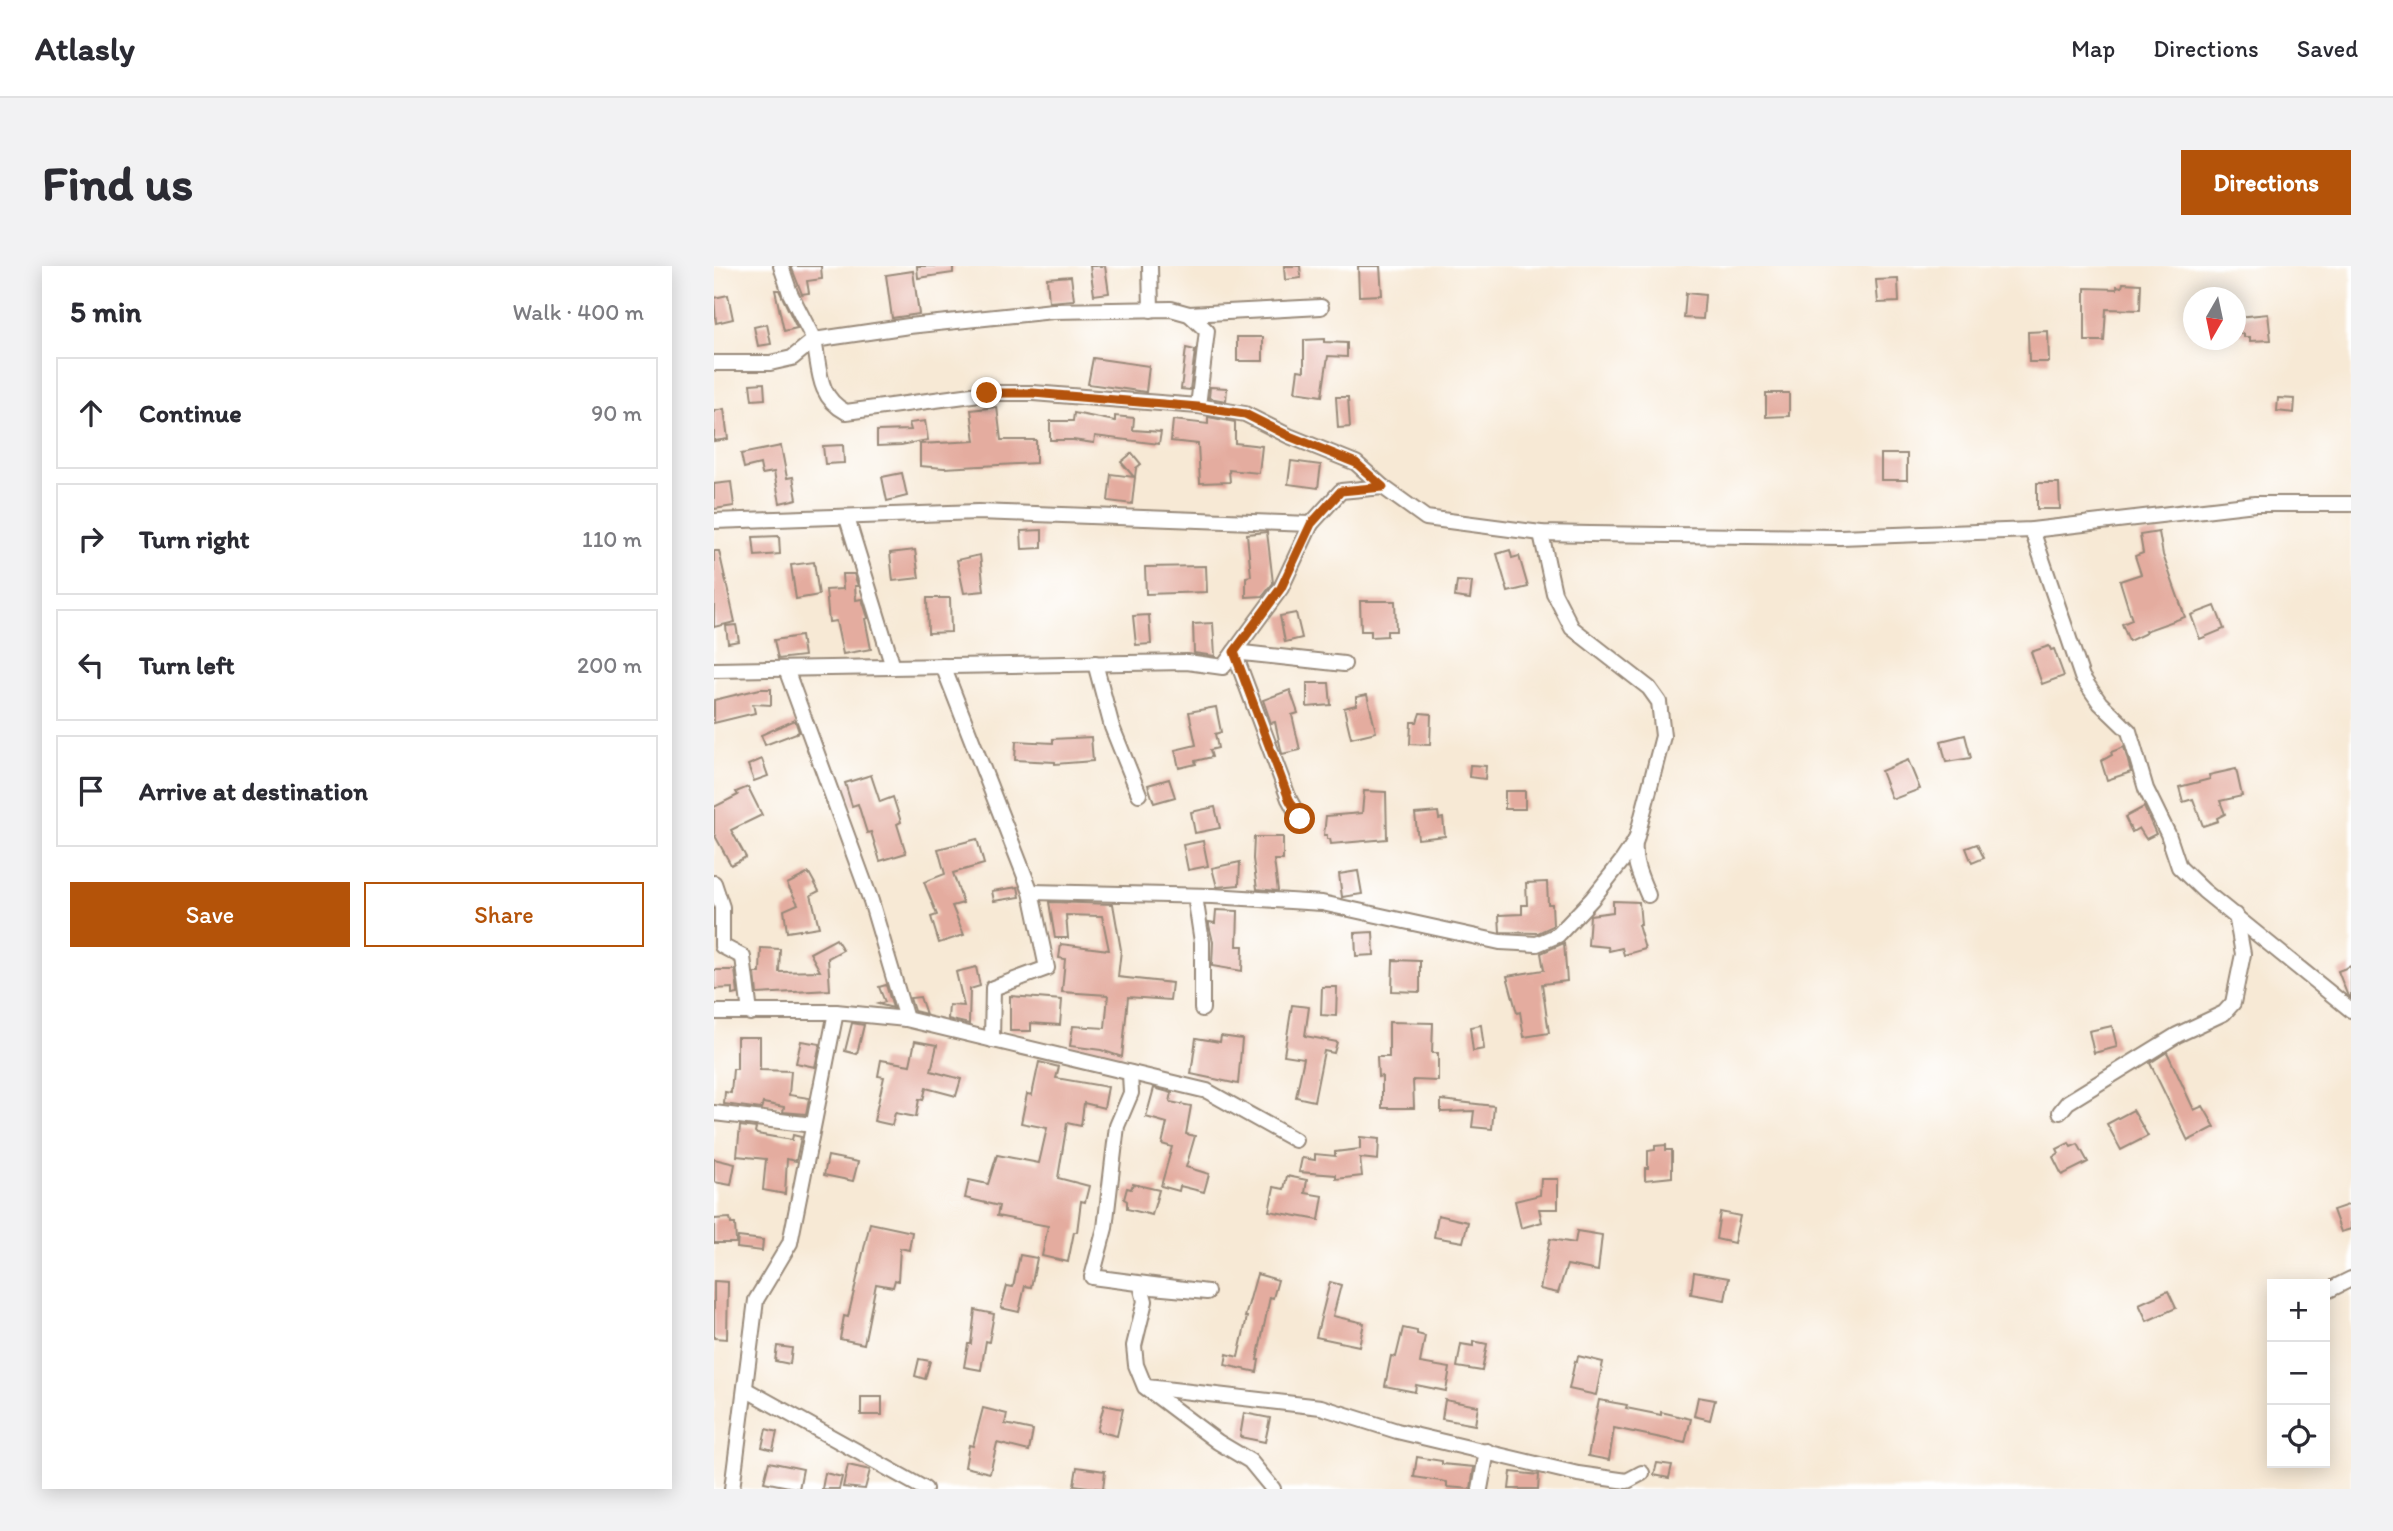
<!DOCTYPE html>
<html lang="en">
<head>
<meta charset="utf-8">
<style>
	:root { --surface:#fff; --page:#f2f2f3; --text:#2b2b33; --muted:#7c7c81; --line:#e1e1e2; --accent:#b45309 }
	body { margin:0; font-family:Itim,sans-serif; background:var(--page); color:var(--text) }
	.controls { position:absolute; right:21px; bottom:21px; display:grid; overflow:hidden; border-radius:0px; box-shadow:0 4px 18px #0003 }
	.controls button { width:63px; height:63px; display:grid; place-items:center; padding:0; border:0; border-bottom:2px solid var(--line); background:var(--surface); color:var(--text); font:35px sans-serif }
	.compass { position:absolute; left:1469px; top:21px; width:63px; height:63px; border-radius:50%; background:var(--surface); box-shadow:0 4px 18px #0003; rotate:189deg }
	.stop { position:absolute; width:21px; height:21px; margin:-16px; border:5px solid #b45309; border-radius:50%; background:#fff }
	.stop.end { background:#b45309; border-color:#fff; box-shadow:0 2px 7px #0008 }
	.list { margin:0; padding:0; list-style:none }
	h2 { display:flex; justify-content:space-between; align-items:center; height:91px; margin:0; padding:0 28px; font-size:30px }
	h2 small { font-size:23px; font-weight:400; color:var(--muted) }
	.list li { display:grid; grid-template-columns:46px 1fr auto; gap:21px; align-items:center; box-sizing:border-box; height:112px; margin:0 14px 14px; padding:0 14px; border:2px solid var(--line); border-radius:0px }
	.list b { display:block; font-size:26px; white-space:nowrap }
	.list em { font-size:23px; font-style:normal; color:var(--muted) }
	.actions { display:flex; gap:14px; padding:21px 28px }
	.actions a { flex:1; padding:16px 0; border:2px solid var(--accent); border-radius:0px; text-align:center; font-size:24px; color:var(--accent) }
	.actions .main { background:var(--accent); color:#fff }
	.icon { flex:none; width:38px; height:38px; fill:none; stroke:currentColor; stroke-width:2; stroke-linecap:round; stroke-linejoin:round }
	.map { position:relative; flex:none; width:1637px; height:1223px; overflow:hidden; border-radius:0px }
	header { display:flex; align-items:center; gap:42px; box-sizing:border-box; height:98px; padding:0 35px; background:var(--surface); border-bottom:2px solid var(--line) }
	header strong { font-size:33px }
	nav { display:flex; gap:38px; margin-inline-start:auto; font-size:24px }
	.intro { display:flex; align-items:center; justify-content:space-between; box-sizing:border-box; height:168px; padding:0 42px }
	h1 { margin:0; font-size:49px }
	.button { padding:18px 32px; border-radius:0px; background:var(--accent); color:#fff; font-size:24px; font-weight:700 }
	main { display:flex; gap:42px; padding:0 42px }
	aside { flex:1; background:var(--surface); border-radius:0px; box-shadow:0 4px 18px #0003 }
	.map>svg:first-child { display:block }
</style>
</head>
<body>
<header>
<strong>Atlasly</strong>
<nav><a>Map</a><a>Directions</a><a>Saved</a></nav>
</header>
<div class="intro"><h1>Find us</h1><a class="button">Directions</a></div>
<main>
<aside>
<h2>5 min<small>Walk · 400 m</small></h2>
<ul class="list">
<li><svg class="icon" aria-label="ahead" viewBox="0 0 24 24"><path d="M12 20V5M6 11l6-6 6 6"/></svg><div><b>Continue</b></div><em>90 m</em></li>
<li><svg class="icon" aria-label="right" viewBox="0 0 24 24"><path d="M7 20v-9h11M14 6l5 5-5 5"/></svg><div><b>Turn right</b></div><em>110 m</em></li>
<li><svg class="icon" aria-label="left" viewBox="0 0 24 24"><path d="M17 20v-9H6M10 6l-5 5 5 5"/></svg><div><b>Turn left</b></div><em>200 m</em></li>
<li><svg class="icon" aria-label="arrive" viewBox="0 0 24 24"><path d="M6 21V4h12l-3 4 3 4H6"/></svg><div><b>Arrive at destination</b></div></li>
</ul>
<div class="actions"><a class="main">Save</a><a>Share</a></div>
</aside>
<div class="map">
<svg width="1637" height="1223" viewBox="0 0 1637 1223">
	<rect width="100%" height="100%" fill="#fff"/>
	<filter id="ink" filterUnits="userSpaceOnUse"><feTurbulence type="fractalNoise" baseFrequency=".0143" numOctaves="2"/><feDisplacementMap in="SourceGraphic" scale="14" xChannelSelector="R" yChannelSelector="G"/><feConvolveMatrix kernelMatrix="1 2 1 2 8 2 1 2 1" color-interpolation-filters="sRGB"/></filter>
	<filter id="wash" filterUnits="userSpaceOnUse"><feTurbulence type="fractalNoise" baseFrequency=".00686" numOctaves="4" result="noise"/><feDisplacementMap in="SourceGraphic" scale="28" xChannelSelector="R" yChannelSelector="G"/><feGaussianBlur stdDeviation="1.57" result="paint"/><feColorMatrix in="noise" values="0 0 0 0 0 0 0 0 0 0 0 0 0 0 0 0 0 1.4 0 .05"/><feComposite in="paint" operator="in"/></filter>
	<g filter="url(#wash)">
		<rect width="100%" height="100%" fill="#f7e9d5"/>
		<g id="blocks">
			<g fill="#e4ac9f">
				<polygon points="77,0 107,0 108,13 93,15 95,27 88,28"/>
				<polygon points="203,0 239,0 239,7 204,12"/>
				<polygon points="376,0 391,0 395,27 380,29"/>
				<polygon points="570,0 586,0 587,12 571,14"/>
				<polygon points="644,0 666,0 668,29 645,30"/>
				<polygon points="199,5 205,48 178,52 172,9"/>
				<polygon points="357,10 360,34 335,36 333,12"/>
				<polygon points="1184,13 1185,36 1164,37 1162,14"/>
				<polygon points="1409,17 1427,18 1426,44 1392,43 1390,75 1371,75 1371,22 1403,23 1403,20 1408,21"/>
				<polygon points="61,24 65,24 83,62 70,65"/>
				<polygon points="972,27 991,29 989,53 970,52"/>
				<polygon points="14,29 19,53 2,57 0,32"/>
				<polygon points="1554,48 1557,74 1536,75 1536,71 1530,71 1530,68 1526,68 1524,51"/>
				<polygon points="53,58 57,78 44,80 40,61"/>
				<polygon points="1334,65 1335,96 1315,96 1314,66"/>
				<rect x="523" y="71" width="26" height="24"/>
				<polygon points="610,73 610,76 633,77 633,91 614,90 608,130 581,126 584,104 590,105 590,74"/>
				<polygon points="472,82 481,84 476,124 467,123"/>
				<polygon points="379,92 435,100 432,126 374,118"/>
				<polygon points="50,117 51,133 38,134 36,118"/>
				<polygon points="496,121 513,122 512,135 495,132"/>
				<polygon points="1052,127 1075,127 1075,150 1052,151"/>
				<polygon points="622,131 634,131 636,161 624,162"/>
				<polygon points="1564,132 1581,133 1580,147 1563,145"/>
				<polygon points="283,141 287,174 322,174 322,197 230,202 206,200 206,178 261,175 257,144"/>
				<polygon points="10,143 14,173 0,175 0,145"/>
				<polygon points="360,147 401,155 401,150 420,152 419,164 447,166 445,178 381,170 380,177 359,174 336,174 336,155 359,155"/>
				<polygon points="494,151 521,156 521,177 548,180 545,207 515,204 516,216 486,217 484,178 457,175 459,154 494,158"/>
				<polygon points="211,155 214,174 187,179 163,180 163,165 197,164 195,157"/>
				<polygon points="129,179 130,197 111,198 109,180"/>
				<polygon points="67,180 73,212 79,211 83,233 66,237 60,206 48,208 46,198 30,202 27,188"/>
				<polygon points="418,187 427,198 422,202 418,238 394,235 397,208 420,211 407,196"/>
				<rect x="1167" y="188" width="26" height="26"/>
				<polygon points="577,195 607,199 604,222 574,218"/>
				<polygon points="188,207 193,230 173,235 168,211"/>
				<polygon points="17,216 20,240 0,243 0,218"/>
				<polygon points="1323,217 1345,217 1346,243 1323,243"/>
				<polygon points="328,264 328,282 308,283 307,265"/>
				<polygon points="553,266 559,317 549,330 532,331 532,311 537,310 533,268"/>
				<polygon points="1445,266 1449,289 1471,351 1431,365 1432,367 1415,375 1408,358 1418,354 1406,315 1427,308 1421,290 1429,287 1426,269"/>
				<polygon points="65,270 66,288 41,290 39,271"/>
				<polygon points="201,284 205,312 179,315 176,287"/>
				<polygon points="796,284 798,292 805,290 814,321 794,326 783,288"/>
				<polygon points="0,285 5,285 21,356 0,361"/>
				<polygon points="266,289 270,325 250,327 243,294"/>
				<polygon points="100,296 105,329 82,333 77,299"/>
				<polygon points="492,300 493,326 432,328 431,301"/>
				<polygon points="128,308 140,308 144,320 141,320 142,334 148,333 154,352 151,353 157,383 129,388 122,355 115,356 112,324 129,323"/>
				<polygon points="743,315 758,316 756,333 741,331"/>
				<polygon points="213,332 236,332 237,366 214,367"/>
				<polygon points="646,335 681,335 682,365 673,365 673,370 657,371 657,365 647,365"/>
				<polygon points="1501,340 1510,363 1486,373 1477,349"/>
				<polygon points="582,347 588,372 571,376 566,350"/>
				<polygon points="435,349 437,378 422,379 419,350"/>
				<polygon points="499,357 501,390 480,387 479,358"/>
				<polygon points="22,359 25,375 14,377 12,360"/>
				<polygon points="87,370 90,390 64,393 60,374"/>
				<polygon points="1335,380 1337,384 1340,383 1350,410 1328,418 1317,386"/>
				<polygon points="593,417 615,417 617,439 593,441"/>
				<polygon points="46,423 57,423 57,439 39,438 41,447 0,457 0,434"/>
				<polygon points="576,424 584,447 578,449 586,484 568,488 561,456 557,457 549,434"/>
				<polygon points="653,429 662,466 637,472 630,442 642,439 642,431"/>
				<polygon points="502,441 507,466 501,468 504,482 496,484 498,491 481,495 482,498 465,502 461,484 482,479 475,446"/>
				<polygon points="706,447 717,448 716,479 696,478 697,456 703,456"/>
				<polygon points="81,454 85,466 51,479 47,469"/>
				<polygon points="1251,469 1257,492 1232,496 1227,475"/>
				<polygon points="377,471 379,495 341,498 341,496 301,494 302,475 339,477 339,473"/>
				<polygon points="1410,481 1417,506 1393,514 1387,495 1398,489 1397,486"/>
				<polygon points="48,493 54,510 40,515 34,499"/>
				<polygon points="1194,494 1206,523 1180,533 1177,531 1167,505"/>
				<polygon points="756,499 772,500 771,513 755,511"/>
				<polygon points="1522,503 1528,530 1506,535 1511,548 1503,552 1504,555 1489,560 1479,533 1469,536 1465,521 1496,513 1495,509"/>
				<polygon points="157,509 166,536 179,531 187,556 183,558 192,587 166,595 157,566 153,567 144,538 138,540 131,517"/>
				<polygon points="455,513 461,531 440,537 434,519"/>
				<polygon points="34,521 48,549 17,564 32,591 17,599 0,568 0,541 24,529 22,526"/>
				<polygon points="650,525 672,526 673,573 617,578 616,573 613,573 613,569 610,569 612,550 648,547"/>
				<rect x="791" y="525" width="20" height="18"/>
				<polygon points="501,541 506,562 481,567 477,546"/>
				<polygon points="1430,541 1442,568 1432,573 1425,562 1418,566 1411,551"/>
				<polygon points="724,546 725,553 729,552 731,570 704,573 701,548"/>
				<polygon points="540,571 569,571 569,594 560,594 564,625 543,623 539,593"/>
				<polygon points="263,573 270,598 239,607 249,637 238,640 250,669 225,677 217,651 223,649 210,616 231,608 224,583"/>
				<polygon points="489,575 494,600 474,604 469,579"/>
				<polygon points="1263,578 1270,592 1258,597 1252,582"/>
				<polygon points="526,596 525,619 503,621 498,602"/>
				<polygon points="644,605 648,628 628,631 625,608"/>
				<polygon points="95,607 105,625 97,629 105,661 73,666 70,644 84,638 73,618"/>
				<polygon points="833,616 834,638 838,638 839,660 824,667 786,666 785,649 808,648 808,639 813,639 812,617"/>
				<polygon points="304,621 306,631 280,635 278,625"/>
				<polygon points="899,635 925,636 927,659 924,659 931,683 910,689 908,682 895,685 894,681 874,679 876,649 899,646"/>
				<polygon points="335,636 399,638 407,684 404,711 458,717 456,734 414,731 408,791 387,784 356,780 359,760 391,762 394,729 348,726 351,693 345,692 347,678 395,684 388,650 352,649 354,672 341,672"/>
				<polygon points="502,644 524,645 523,680 529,680 528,705 498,700 499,676 495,659 495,656 501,657"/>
				<polygon points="659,666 660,689 642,690 641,667"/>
				<polygon points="122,673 129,684 114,692 116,724 43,728 41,707 46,707 47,682 66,683 65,706 106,705 96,687"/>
				<polygon points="850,677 853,715 828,718 835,767 810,771 806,746 803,747 793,710 830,704 827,687"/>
				<polygon points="679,694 706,695 706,726 678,725"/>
				<polygon points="1637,700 1637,732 1633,728 1624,705"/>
				<polygon points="262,701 266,720 256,723 255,758 234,753 235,739 250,740 242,706"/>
				<polygon points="0,704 21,704 24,728 18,729 18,722 0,723"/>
				<polygon points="172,719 179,742 164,738 171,736 165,721"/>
				<polygon points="608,721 623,721 622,750 607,749"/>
				<polygon points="296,730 348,734 346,759 317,757 317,765 296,765"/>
				<polygon points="206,731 212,748 200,745 196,732"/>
				<polygon points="578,739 595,741 591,770 623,776 620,787 610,785 600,835 582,831 590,792 570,789"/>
				<polygon points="675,756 719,757 718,787 724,787 724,815 699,814 700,842 668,842 668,810 664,811 663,791 675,791"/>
				<polygon points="138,757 150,759 143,788 131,785"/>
				<polygon points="767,759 770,783 759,785 756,761"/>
				<polygon points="1398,760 1403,781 1380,787 1375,765"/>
				<polygon points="507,770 528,773 524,818 477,808 482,772 506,776"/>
				<polygon points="23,771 46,771 46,804 77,805 75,829 95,832 92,848 69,846 70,841 49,837 47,843 10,838 11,826 17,827 19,803 23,803"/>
				<polygon points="87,775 106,778 101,801 82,797"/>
				<polygon points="201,775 223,779 217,805 247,813 242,830 212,822 209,834 205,833 202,851 181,847 178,859 160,855 170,811 164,810 167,794 196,799"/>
				<polygon points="1453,786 1480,844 1489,840 1501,861 1474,875 1436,797"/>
				<polygon points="325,796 345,801 342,812 394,821 390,842 370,837 367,860 353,857 344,912 375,920 371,936 367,935 363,966 360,966 354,996 328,990 334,960 283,950 285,940 251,932 255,914 274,918 283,889 325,897 333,862 307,857 313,828 318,829"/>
				<polygon points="440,822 458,827 456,836 477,840 472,868 481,870 472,901 495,908 490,926 466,920 465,925 447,920 458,881 448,878 453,857 432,851"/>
				<polygon points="727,834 780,840 778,863 758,861 760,845 727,846"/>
				<polygon points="1419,844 1434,870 1407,884 1393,858"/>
				<polygon points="26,860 42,862 41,866 43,868 78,874 79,869 87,871 82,895 73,893 71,928 49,924 52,893 23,890"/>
				<polygon points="646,871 665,873 664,894 646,892 648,910 622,913 622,909 585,906 588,892 601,894 601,888 621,890 621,886 646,883"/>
				<polygon points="1355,877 1357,881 1364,878 1374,896 1348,909 1339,891 1345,887 1343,883"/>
				<polygon points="952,879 952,884 958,884 958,911 931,914 931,902 934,902 934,885 941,884 941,880"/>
				<polygon points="114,890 144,896 139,915 110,909"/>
				<polygon points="0,893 21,898 17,919 0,916"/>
				<polygon points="573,910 593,914 591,927 609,930 605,954 555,945 560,921 570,923"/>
				<polygon points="827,913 844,913 844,943 825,943 828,956 807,962 801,935 826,929"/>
				<polygon points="419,918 445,924 438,949 413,943 413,935 410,933 413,922 417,923"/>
				<polygon points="1637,938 1637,963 1627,966 1619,944"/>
				<polygon points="1006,946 1026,950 1020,977 1002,973"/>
				<polygon points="724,949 754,956 749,976 720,971"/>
				<polygon points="16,952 17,958 21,958 22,977 0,977 0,953"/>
				<polygon points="156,957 198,966 195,984 186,982 184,1015 181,1014 179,1021 162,1018 150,1078 126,1073 130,1050 134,1051"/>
				<polygon points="863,965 888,969 884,1005 853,999 844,1027 826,1023 836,973 861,977"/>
				<polygon points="24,971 49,974 48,985 23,982"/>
				<polygon points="306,989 323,992 317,1021 311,1020 305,1046 287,1042 293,1020 299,1021"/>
				<polygon points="980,1006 1015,1012 1011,1034 977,1028"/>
				<polygon points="543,1008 564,1014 559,1032 556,1031 543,1094 545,1094 543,1106 511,1099 513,1088 524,1091 533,1051 531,1051"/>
				<polygon points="0,1015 14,1016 13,1073 0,1072"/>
				<polygon points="616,1016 627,1019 619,1050 650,1057 645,1080 602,1071"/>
				<polygon points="1454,1025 1462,1042 1433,1055 1425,1038"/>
				<polygon points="261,1044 280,1048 275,1076 272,1075 267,1104 250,1101 254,1078 257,1078"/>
				<polygon points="689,1062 703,1065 703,1068 711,1070 706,1097 736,1102 732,1125 702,1119 701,1126 671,1120 677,1090 682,1091"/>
				<polygon points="759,1075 773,1078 768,1105 743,1101 747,1078 759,1080"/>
				<polygon points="63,1080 78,1082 76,1098 61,1095"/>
				<polygon points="864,1090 889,1096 882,1129 855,1123 861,1095 863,1096"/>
				<polygon points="205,1093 216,1095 211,1113 201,1110"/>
				<rect x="147" y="1131" width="21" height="18"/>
				<polygon points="984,1131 1001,1134 996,1154 980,1150"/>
				<polygon points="731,1134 764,1140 761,1159 728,1153"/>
				<polygon points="885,1134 913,1139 912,1142 947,1149 947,1146 977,1153 971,1177 900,1162 895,1194 874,1190"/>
				<polygon points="390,1139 409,1143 403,1170 383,1165"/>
				<polygon points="269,1142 293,1148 291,1158 319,1164 315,1185 283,1177 276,1207 251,1201 255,1179 259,1180"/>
				<polygon points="530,1147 556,1152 551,1176 526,1171"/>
				<polygon points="52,1163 63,1166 59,1184 48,1181"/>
				<polygon points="703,1191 728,1195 728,1198 760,1201 757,1223 733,1221 733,1216 700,1211"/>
				<polygon points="55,1196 89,1203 85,1223 50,1216"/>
				<polygon points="943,1197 958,1199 955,1212 940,1209"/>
				<polygon points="134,1199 156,1204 151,1223 129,1221"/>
				<polygon points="363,1201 391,1205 389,1223 360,1219"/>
				<polygon points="797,1206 825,1209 824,1223 795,1223"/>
				<polygon points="111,1207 128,1211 125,1223 108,1223"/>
			</g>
		</g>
	</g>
	<g filter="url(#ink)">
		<use href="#blocks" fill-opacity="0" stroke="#998a7a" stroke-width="2"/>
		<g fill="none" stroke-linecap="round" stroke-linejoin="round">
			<defs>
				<g id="street">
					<polyline points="436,0 437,44"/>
					<path d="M607,41L475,48L457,43L339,45L195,60L100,74C106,103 103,131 132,146L273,127H319L484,140L531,148L575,170L642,197L669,221"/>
					<polyline points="475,48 493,65 484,140"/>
					<polyline points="0,97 56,97 78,92 100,74 76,27 67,0"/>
					<polyline points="133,252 179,401"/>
					<polyline points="0,255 264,246 597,258 627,225 669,221 712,252 827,267 876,268 1126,271 1318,264 1541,238 1637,238"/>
					<polyline points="1318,264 1368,411 1386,437 1415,465 1432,523 1454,568 1465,601 1490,625 1637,744"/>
					<polyline points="381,397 398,461 425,528"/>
					<polyline points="229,400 317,626 333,702 279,722 278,774"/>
					<polyline points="72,403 157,635 192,753"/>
					<polyline points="0,404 473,396 509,401 567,322 597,258"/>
					<polyline points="586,553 575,533 520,386 630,398"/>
					<path d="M921,575C919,596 926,610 934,629"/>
					<polyline points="0,617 8,641 8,680 29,691 36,747"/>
					<polyline points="317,626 499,630 608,637 786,676 823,678 844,669 878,633 908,595 922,574 949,470 945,436 935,422 858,362 840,327 827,267"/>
					<polyline points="481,630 488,676 488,743"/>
					<polyline points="0,746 122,746 192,753 493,825 581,874"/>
					<polyline points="416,807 417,827 403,860 391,962 378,1011 493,1026 427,1020 431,1035 420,1080 422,1099 431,1121 504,1176 536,1195 559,1223"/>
					<polyline points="1346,846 1354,836 1463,769 1510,747 1519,737 1529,688 1522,649"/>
					<polyline points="0,847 99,859"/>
					<polyline points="1611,1026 1637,1013"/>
					<polyline points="433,1121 607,1141 683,1165 864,1208 913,1215 928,1207"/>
					<polyline points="31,1123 211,1223"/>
					<polyline points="18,1223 42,1034 76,977 122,746"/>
					<polyline points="766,1223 773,1185"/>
				</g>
			</defs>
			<use href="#street" stroke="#998a7a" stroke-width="18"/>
			<use href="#street" stroke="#fff" stroke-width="14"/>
		</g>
	</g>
	<g fill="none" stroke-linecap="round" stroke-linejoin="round" filter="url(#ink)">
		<polyline stroke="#b45309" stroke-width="9" points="273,127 319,127 484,141 531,148 575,170 642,197 669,221 627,225 597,258 567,322 520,386 575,533 586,553"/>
	</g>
</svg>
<div class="controls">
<button>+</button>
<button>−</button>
<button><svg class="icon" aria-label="locate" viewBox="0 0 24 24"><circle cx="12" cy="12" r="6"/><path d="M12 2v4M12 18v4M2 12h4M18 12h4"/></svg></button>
</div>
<svg class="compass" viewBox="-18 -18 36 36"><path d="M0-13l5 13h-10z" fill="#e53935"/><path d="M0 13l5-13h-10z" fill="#7c7c81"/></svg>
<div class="stop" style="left:586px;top:553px"></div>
<div class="stop end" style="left:273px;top:127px"></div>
</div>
</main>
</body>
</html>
